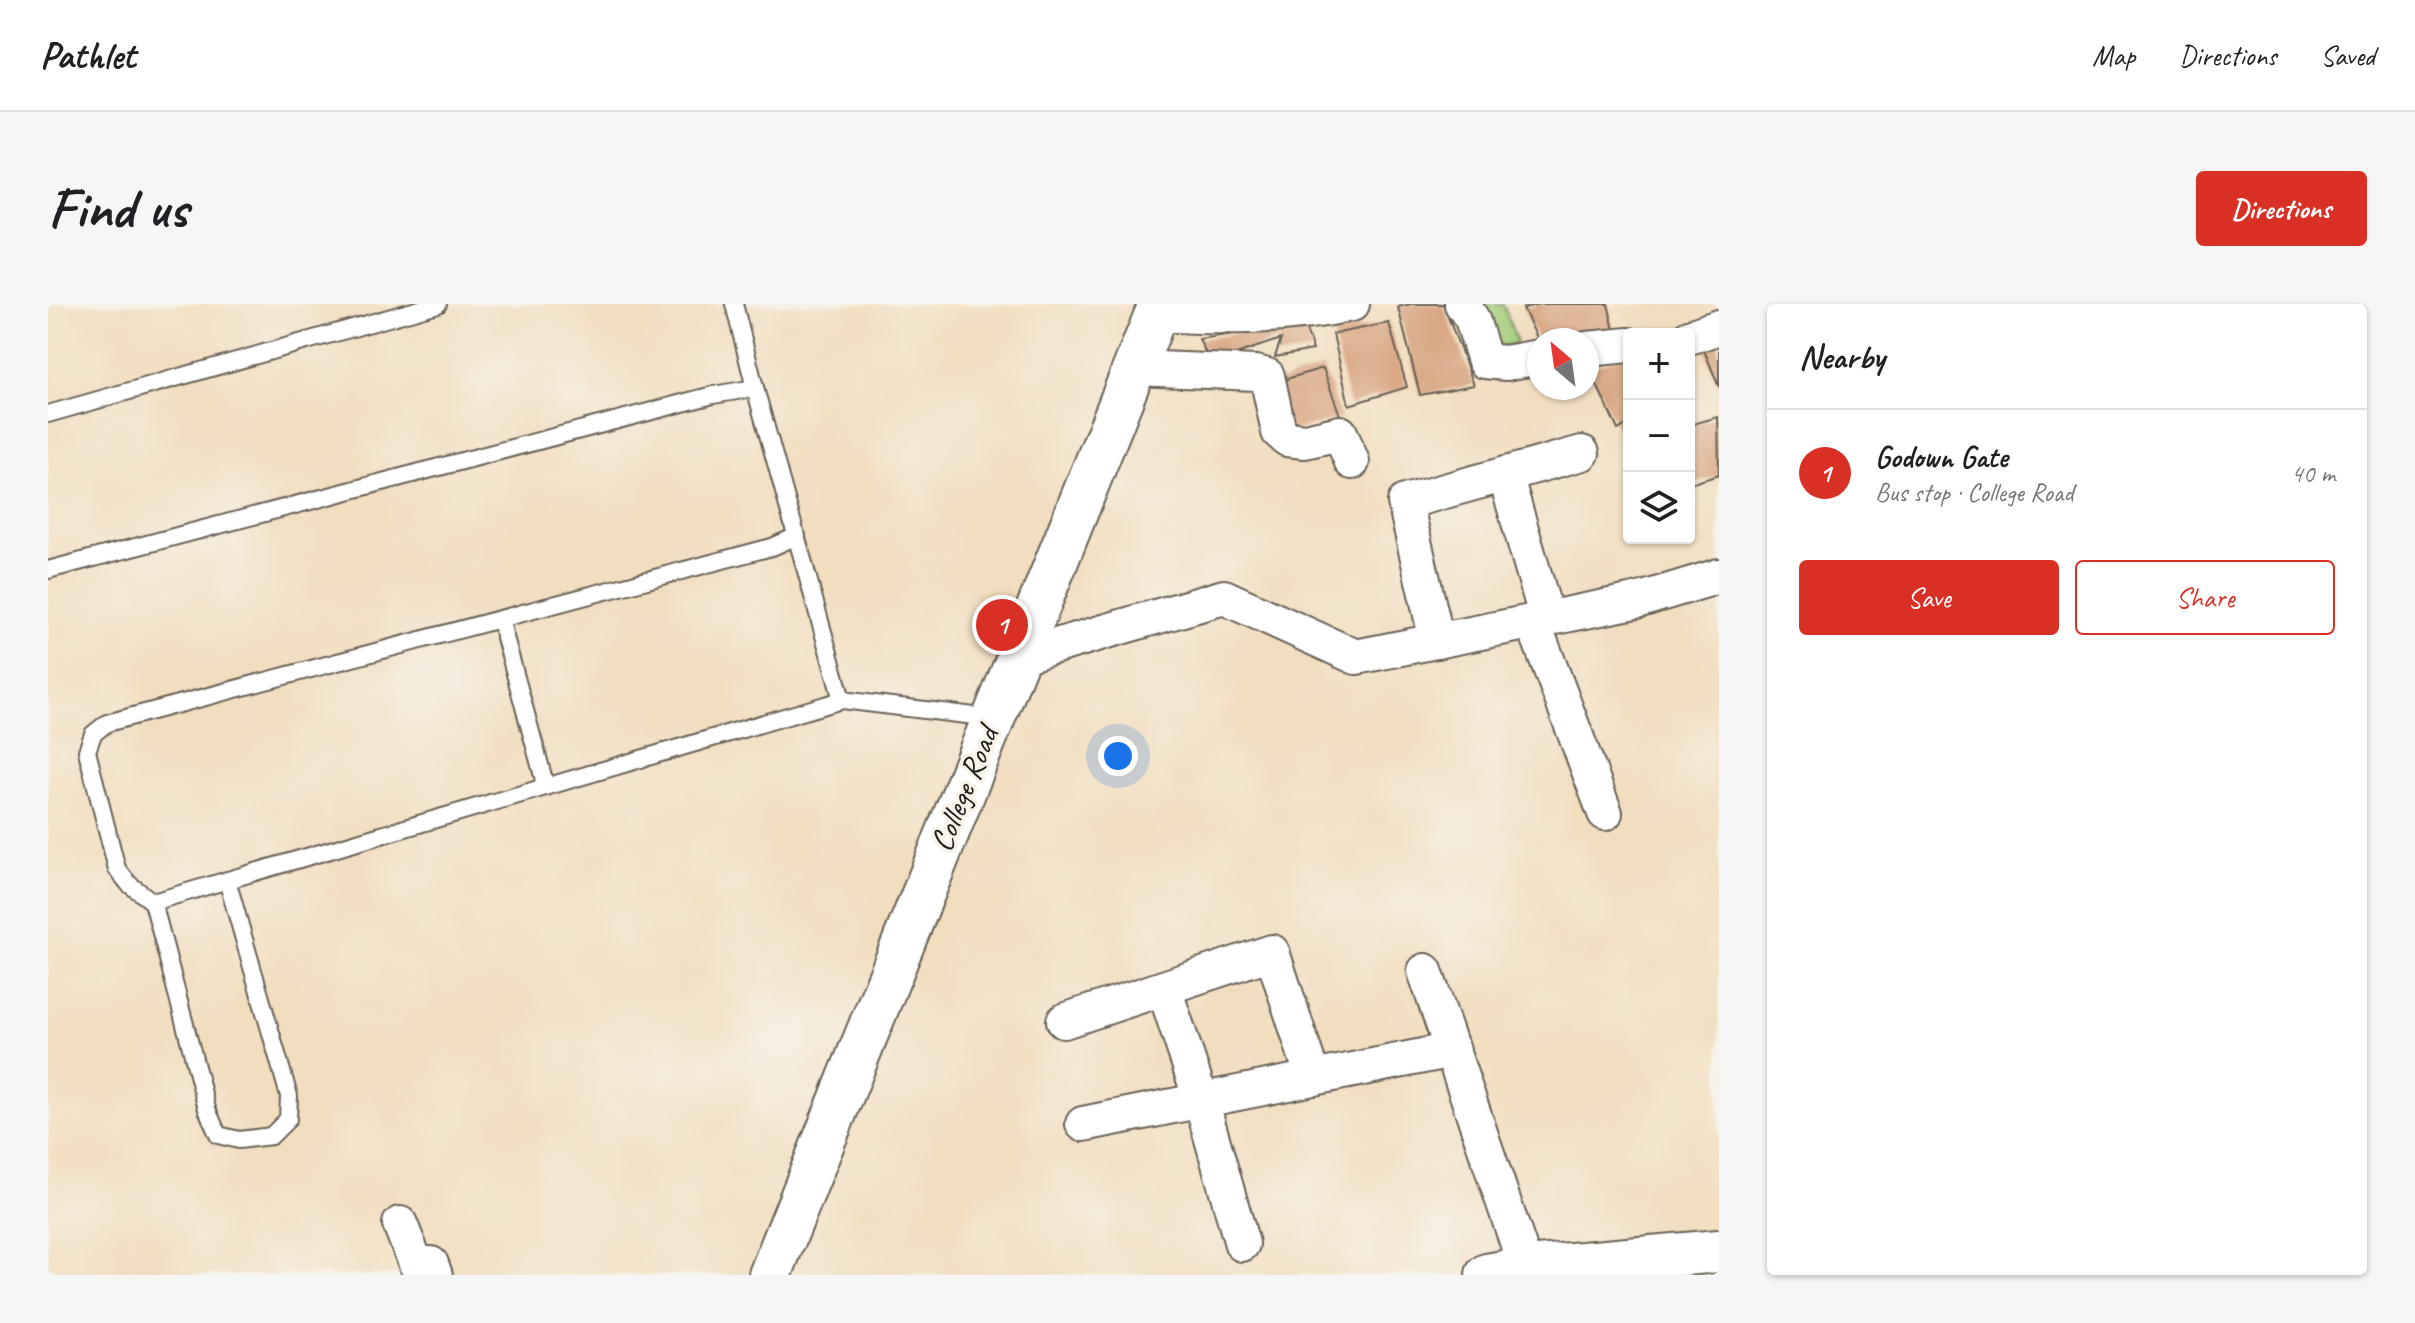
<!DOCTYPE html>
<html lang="en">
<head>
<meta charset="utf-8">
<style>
	:root { --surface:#fff; --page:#f6f6f6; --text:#202124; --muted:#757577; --line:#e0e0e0; --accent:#d93025 }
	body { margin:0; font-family:Caveat,sans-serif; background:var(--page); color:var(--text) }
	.controls { position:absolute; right:24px; top:24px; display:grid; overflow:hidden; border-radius:8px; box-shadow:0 2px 6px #0004 }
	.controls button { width:72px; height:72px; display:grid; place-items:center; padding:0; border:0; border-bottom:2px solid var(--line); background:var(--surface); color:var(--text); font:40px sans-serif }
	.compass { position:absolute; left:1479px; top:24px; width:72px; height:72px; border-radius:50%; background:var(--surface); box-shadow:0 2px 6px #0004; rotate:331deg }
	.you { position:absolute; left:1070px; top:452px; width:28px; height:28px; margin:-20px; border:6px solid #fff; border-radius:50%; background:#1a73e8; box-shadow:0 0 0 12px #1a73e833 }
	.badge { display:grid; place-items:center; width:52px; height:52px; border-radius:50%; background:var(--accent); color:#fff; font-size:26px; font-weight:700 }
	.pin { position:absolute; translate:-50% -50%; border:4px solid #fff; box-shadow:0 2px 8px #0006 }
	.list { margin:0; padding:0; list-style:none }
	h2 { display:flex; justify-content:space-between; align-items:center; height:104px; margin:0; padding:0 32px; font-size:34px }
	h2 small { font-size:26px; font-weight:400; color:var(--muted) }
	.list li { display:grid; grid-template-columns:52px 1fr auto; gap:24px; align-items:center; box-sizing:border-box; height:128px; padding:0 32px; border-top:2px solid var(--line) }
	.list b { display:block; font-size:30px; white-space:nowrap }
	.list p { margin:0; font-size:26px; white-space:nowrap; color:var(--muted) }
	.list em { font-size:26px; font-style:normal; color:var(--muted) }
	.actions { display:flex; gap:16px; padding:24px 32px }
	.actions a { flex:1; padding:18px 0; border:2px solid var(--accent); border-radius:8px; text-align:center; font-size:28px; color:var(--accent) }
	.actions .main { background:var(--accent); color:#fff }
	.icon { flex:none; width:44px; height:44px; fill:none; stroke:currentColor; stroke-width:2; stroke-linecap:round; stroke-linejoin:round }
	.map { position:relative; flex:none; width:1671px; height:971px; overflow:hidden; border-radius:8px }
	header { display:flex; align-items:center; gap:48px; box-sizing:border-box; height:112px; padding:0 40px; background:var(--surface); border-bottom:2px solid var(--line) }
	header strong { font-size:38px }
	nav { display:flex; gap:44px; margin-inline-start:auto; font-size:28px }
	.intro { display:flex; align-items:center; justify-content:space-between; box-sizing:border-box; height:192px; padding:0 48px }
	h1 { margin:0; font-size:56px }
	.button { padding:20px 36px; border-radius:8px; background:var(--accent); color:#fff; font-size:28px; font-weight:700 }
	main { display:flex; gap:48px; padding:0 48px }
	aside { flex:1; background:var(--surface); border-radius:8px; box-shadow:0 2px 6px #0004 }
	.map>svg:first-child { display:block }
</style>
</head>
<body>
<header>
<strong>Pathlet</strong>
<nav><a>Map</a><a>Directions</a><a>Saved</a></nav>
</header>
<div class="intro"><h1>Find us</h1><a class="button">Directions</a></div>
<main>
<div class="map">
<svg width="1671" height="971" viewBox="0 0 1671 971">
	<rect width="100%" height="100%" fill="#f7f3e8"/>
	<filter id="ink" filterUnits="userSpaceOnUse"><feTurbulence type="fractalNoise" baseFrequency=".0125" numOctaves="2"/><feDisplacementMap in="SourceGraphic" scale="16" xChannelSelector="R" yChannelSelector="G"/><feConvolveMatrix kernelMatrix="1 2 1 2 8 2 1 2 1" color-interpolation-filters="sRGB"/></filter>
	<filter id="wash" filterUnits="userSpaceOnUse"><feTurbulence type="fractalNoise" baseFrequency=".006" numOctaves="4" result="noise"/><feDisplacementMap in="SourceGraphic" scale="32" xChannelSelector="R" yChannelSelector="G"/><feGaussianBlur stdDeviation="1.8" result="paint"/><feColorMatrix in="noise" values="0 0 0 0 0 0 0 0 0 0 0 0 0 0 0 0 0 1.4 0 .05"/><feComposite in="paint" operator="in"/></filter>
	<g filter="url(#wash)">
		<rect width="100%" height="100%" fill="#f2ddbf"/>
		<polygon fill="#a0cc79" stroke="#5e744a" stroke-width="2" points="1427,0 1455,0 1469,39 1444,45"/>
		<g id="blocks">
			<g fill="#d7a37f">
				<polygon points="1363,0 1395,0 1426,81 1372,91 1350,3"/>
				<polygon points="1493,0 1560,0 1566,26 1520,36 1490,36 1475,4"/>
				<polygon points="1341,19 1359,83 1301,101 1285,30"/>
				<polygon points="1256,20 1265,46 1227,53 1233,35 1185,51 1160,54 1151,35"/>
				<polygon points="1671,36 1671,83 1654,41"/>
				<polygon points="1580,51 1581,119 1570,126 1541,64"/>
				<polygon points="1275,64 1293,114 1244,127 1225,79"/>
				<polygon points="1670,113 1671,171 1642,180 1641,121"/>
			</g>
		</g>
	</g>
	<g filter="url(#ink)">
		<use href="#blocks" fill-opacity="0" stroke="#676055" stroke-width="2"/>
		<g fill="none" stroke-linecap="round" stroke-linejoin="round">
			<defs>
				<g id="service">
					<polyline points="686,0 707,84 794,396 943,414"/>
					<polyline points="0,110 390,0"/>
					<polyline points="0,266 665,91 707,84"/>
					<polyline points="452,315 498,483"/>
					<polyline points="179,576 241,792 240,815 223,832 191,836 170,831 159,805 105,598 81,580 69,565 39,447 45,430 59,419 724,243 749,232"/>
					<polyline points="105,598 794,396"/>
				</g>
				<g id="minor">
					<polyline points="1414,0 1424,15 1437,57 1458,59 1491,53"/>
					<path d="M1108,10C1174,14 1239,14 1304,0"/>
					<polyline points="1641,33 1671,23"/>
					<polyline points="1539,45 1581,41"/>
					<polyline points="1086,64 1208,69 1219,72 1231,128 1239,135 1257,137 1292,129 1304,158"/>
					<polyline points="1457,170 1499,315"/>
					<polyline points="1485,318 1557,509"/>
					<polyline points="1389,337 1357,198 1534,149"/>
					<polyline points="970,353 1176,293 1308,353 1592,296 1671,272"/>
					<polyline points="1377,667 1478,964"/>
					<polyline points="1116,684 1153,796 1194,940"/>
					<polyline points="1016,717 1224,648 1265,774"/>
					<polyline points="1035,820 1405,746"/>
					<polyline points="352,920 368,960 383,960 387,971"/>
				</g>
				<g id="tertiary">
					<polyline points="722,971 1112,0"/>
					<polyline points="1439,971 1478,964 1671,947"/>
				</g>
			</defs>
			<use href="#service" stroke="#676055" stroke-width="20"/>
			<use href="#minor" stroke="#676055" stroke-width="38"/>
			<use href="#tertiary" stroke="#676055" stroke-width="46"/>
			<use href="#service" stroke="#fff" stroke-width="16"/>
			<use href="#minor" stroke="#fff" stroke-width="34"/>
			<use href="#tertiary" stroke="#fff" stroke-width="42"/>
		</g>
	</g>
	<g text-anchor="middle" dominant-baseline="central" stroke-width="7" stroke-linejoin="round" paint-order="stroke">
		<g font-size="32" fill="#1c1c1c" stroke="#f7f3e8">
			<text transform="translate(916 485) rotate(-68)">College Road</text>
		</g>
	</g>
</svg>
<div class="controls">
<button>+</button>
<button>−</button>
<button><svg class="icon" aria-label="layers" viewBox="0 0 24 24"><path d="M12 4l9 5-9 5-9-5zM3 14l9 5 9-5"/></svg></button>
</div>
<svg class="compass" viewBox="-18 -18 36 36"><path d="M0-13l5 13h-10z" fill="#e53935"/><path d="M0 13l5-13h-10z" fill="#757577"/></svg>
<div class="you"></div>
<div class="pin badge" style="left:954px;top:321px">1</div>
</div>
<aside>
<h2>Nearby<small></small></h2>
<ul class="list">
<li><span class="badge">1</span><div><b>Godown Gate</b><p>Bus stop · College Road</p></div><em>40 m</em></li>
</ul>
<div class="actions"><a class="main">Save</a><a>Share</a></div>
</aside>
</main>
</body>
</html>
